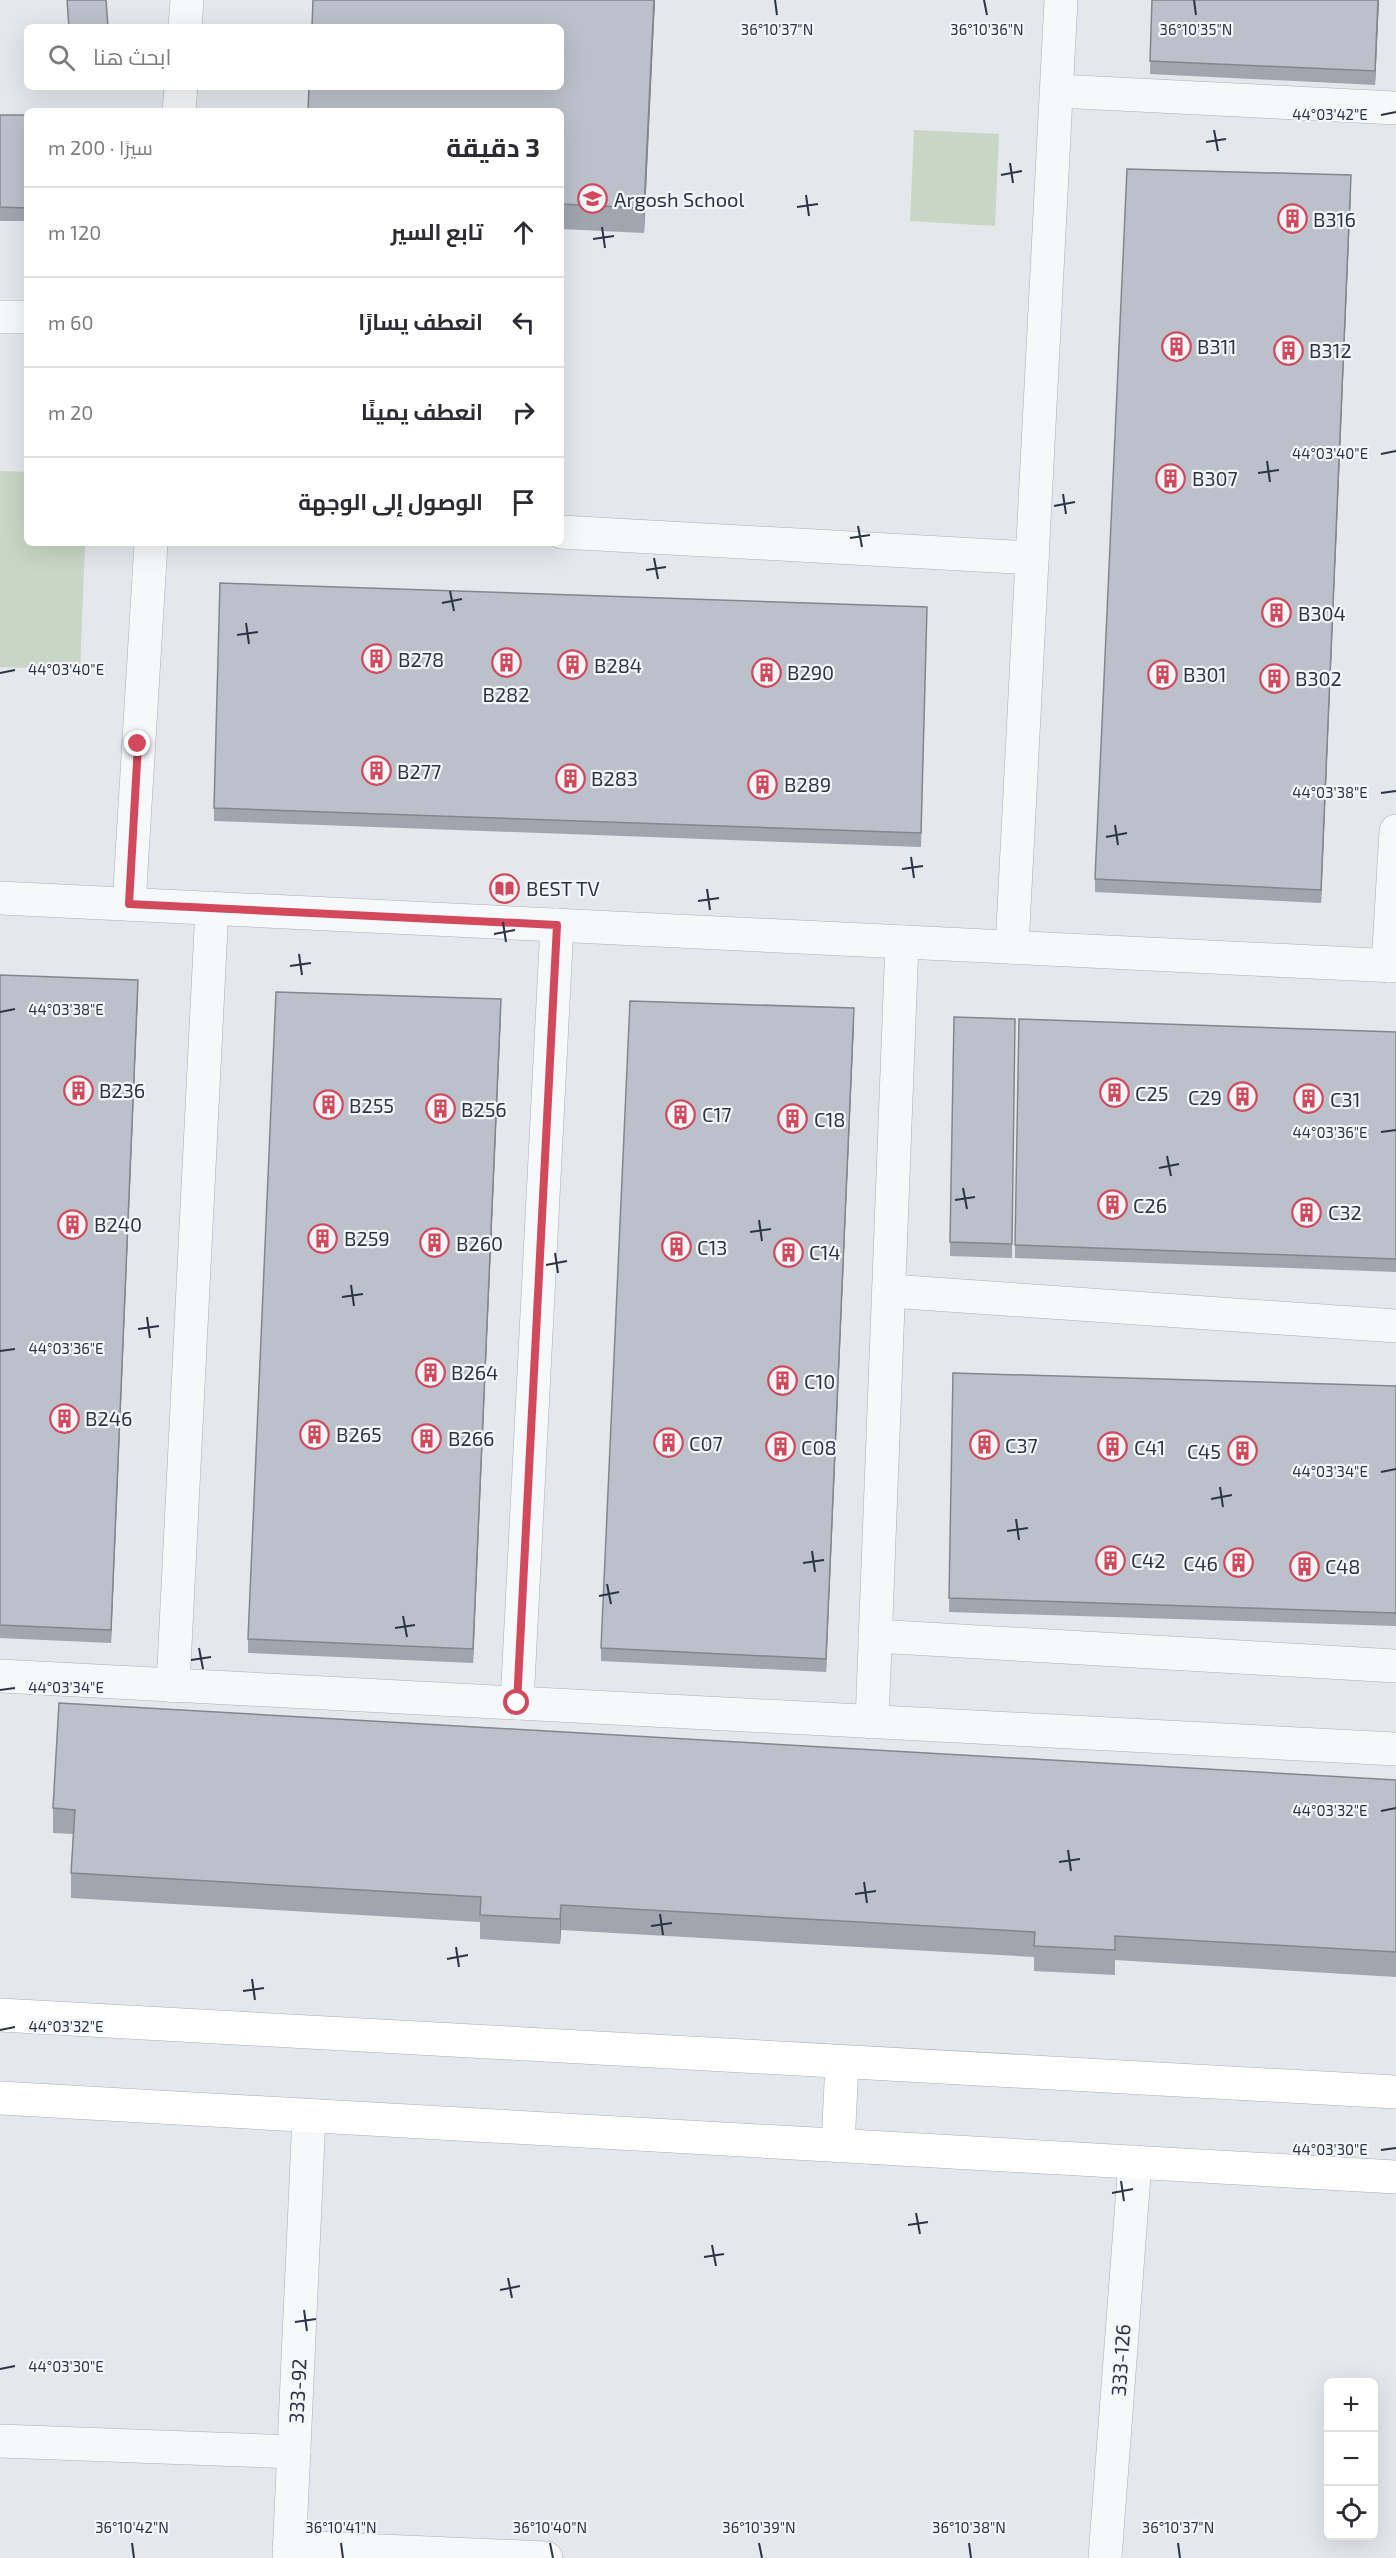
<!DOCTYPE html>
<html lang="ar">
<head>
<meta charset="utf-8">
<style>
	:root { --surface:#fff; --page:#f7f7f7; --text:#2b2b33; --muted:#7c7c81; --line:#e1e1e2 }
	body { margin:0; font-family:"Exo 2",Cairo,sans-serif; background:var(--page); color:var(--text); direction:rtl }
	.controls { position:absolute; right:18px; bottom:18px; display:grid; overflow:hidden; border-radius:9px; box-shadow:0 6px 24px #0002 }
	.controls button { width:54px; height:54px; display:grid; place-items:center; padding:0; border:0; border-bottom:2px solid var(--line); background:var(--surface); color:var(--text); font:30px sans-serif }
	.stop { position:absolute; width:18px; height:18px; margin:-14px; border:4px solid #d1495b; border-radius:50%; background:#fff }
	.stop.end { background:#d1495b; border-color:#fff; box-shadow:0 2px 6px #0008 }
	.list { margin:0; padding:0; list-style:none }
	h2 { display:flex; justify-content:space-between; align-items:center; height:78px; margin:0; padding:0 24px; font-size:26px }
	h2 small { font-size:20px; font-weight:400; color:var(--muted) }
	.list li { display:grid; grid-template-columns:39px 1fr auto; gap:18px; align-items:center; box-sizing:border-box; height:90px; padding:0 24px; border-top:2px solid var(--line) }
	.list b { display:block; font-size:22px; white-space:nowrap }
	.list em { font-size:20px; font-style:normal; color:var(--muted) }
	.icon { flex:none; width:33px; height:33px; fill:none; stroke:currentColor; stroke-width:2; stroke-linecap:round; stroke-linejoin:round }
	.map { position:relative; flex:none; width:1396px; height:2558px; overflow:hidden; direction:ltr }
	.search { position:absolute; background:var(--surface); box-shadow:0 6px 24px #0002; left:24px; top:24px; width:540px; height:66px; display:flex; align-items:center; gap:15px; box-sizing:border-box; padding:0 21px; border-radius:9px; color:var(--muted); font-size:22px }
	.panel { position:absolute; background:var(--surface); box-shadow:0 6px 24px #0002; left:24px; top:108px; width:540px; height:438px; border-radius:9px; direction:rtl }
	.map>svg:first-child { display:block }
</style>
</head>
<body>
<div class="map">
<svg width="1396" height="2558" viewBox="0 0 1396 2558">
	<rect width="100%" height="100%" fill="#e4e7ec"/>
	<g fill="#c9d6c5">
		<polygon points="914,130 999,134 995,226 910,221"/>
		<polygon points="0,471 27,472 27,543 85,543 80,670 0,667"/>
	</g>
	<g fill="none" stroke-linecap="round" stroke-linejoin="round">
		<defs>
			<g id="street">
				<polyline points="185,27 187,0"/>
				<polyline points="1058,91 1396,108"/>
				<polyline points="179,111 181,87"/>
				<polyline points="0,317 27,317"/>
				<polyline points="561,532 1032,558"/>
				<polyline points="0,898 1396,966"/>
				<polyline points="129,904 151,543"/>
				<polyline points="1012,947 1061,0"/>
				<polyline points="1388,966 1396,831"/>
				<polyline points="890,1291 1396,1326"/>
				<polyline points="875,1636 1396,1666"/>
				<polyline points="0,1676 1396,1749"/>
				<polyline points="173,1686 212,908"/>
				<polyline points="517,1703 557,925"/>
				<polyline points="872,1722 902,942"/>
				<polyline points="0,2441 294,2452"/>
				<polyline points="289,2547 546,2558"/>
				<polyline points="289,2558 309,2116"/>
				<polyline points="1105,2558 1135,2162"/>
			</g>
			<g id="secondary">
				<polyline points="0,2015 1396,2092"/>
				<polyline points="0,2098 1396,2177"/>
				<polyline points="838,2146 842,2062"/>
			</g>
		</defs>
		<use href="#street" stroke="#a9aeb7" stroke-width="34"/>
		<use href="#secondary" stroke="#a9aeb7" stroke-width="34"/>
		<use href="#street" stroke="#f7f8fa" stroke-width="33"/>
		<use href="#secondary" stroke="#fff" stroke-width="33"/>
	</g>
	<g fill="#a1a5ae">
		<polygon points="655,0 644,233 561,229 561,111"/>
		<polygon points="1152,0 1379,0 1375,85 1150,74"/>
		<rect x="0" y="115" width="27" height="106"/>
		<polygon points="1351,189 1321,903 1095,892 1095,879"/>
		<polygon points="927,620 921,847 214,821 214,808"/>
		<polygon points="0,975 138,993 111,1643 0,1638"/>
		<polygon points="501,1013 473,1663 248,1653 248,1639"/>
		<polygon points="954,1017 1015,1019 1012,1258 950,1256"/>
		<polygon points="854,1022 826,1672 601,1661 601,1648"/>
		<polygon points="1396,1032 1396,1272 1015,1258 1015,1245"/>
		<polygon points="953,1373 1396,1386 1396,1626 949,1612"/>
		<polygon points="1396,1780 1396,1977 1115,1960 1115,1975 1034,1971 1034,1957 561,1930 560,1944 480,1939 480,1922 71,1898 71,1873 73,1834 53,1833 53,1808"/>
	</g>
	<g fill="#83868d">
		<polygon points="654,0 655,0 644,233 644,208"/>
		<polygon points="1378,0 1379,0 1375,85 1375,71"/>
		<polygon points="1351,175 1351,189 1321,903 1321,890"/>
		<polygon points="138,980 138,993 111,1643 111,1630"/>
		<polygon points="501,999 501,1013 473,1663 473,1649"/>
		<polygon points="854,1008 854,1022 826,1672 826,1659"/>
		<polygon points="561,1905 561,1930 560,1944 560,1919"/>
	</g>
	<g fill="#bbc0ca" stroke="#83868d" stroke-width="1.5">
		<polygon points="67,0 106,0 108,27 69,27"/>
		<polygon points="313,0 654,0 644,208 561,204 561,111 308,111 309,87 561,87 561,27 312,27"/>
		<polygon points="1152,0 1378,0 1375,71 1150,61"/>
		<polygon points="0,115 27,115 27,208 0,207"/>
		<polygon points="1127,169 1351,175 1321,890 1095,879"/>
		<polygon points="220,583 927,607 921,833 214,808"/>
		<polygon points="0,975 138,980 111,1630 0,1625"/>
		<polygon points="276,992 501,999 473,1649 248,1639"/>
		<polygon points="630,1001 854,1008 826,1659 601,1648"/>
		<polygon points="954,1017 1015,1019 1012,1244 950,1242"/>
		<polygon points="1019,1019 1396,1032 1396,1259 1015,1245"/>
		<polygon points="953,1373 1396,1386 1396,1613 949,1598"/>
		<polygon points="59,1703 1396,1780 1396,1952 1115,1936 1115,1950 1034,1946 1035,1932 561,1905 560,1919 480,1915 481,1897 71,1873 75,1810 53,1808"/>
	</g>
	<g fill="none" stroke-linecap="round" stroke-linejoin="round">
		<polyline stroke="#d1495b" stroke-width="8" points="138,744 129,904 557,925 517,1703"/>
	</g>
	<path fill="none" stroke="#2b3445" stroke-width="2" d="M775,0L777,15M984,0L987,15M1194,0L1196,15M1381,115L1396,112M1214,130L1218,151M1206,142L1226,139M1010,163L1013,183M1001,175L1022,171M806,195L809,216M797,207L818,204M602,227L605,248M593,239L614,236M1381,454L1396,451M1267,461L1270,482M1258,473L1279,470M1063,494L1066,514M1054,506L1075,502M858,526L862,547M850,538L870,535M654,558L658,579M646,570L666,567M450,591L454,611M442,603L462,599M246,623L249,644M237,635L258,632M0,673L15,670M1381,793L1396,791M1115,825L1118,845M1106,837L1127,833M911,857L914,878M902,869L923,866M707,889L710,910M698,901L719,898M503,922L506,942M494,934L515,930M299,954L302,975M290,966L311,963M0,1012L15,1009M1381,1132L1396,1130M1167,1156L1171,1176M1159,1168L1179,1164M963,1188L967,1209M955,1200L975,1197M759,1220L762,1241M750,1232L771,1229M555,1253L558,1273M546,1265L567,1261M351,1285L354,1306M342,1297L363,1294M147,1317L150,1338M138,1329L159,1326M0,1351L15,1349M1381,1472L1396,1469M1220,1487L1223,1507M1211,1499L1232,1495M1016,1519L1019,1540M1007,1531L1028,1528M812,1551L815,1572M803,1563L824,1560M607,1584L611,1604M599,1596L619,1592M403,1616L407,1637M395,1628L415,1625M199,1648L203,1669M191,1660L211,1657M0,1690L15,1688M1381,1811L1396,1808M1068,1850L1071,1871M1059,1862L1080,1859M864,1882L867,1903M855,1894L876,1891M660,1914L663,1935M651,1926L672,1923M456,1947L459,1967M447,1959L468,1955M252,1979L255,2000M243,1991L264,1988M0,2030L15,2027M1381,2150L1396,2148M1121,2181L1124,2201M1112,2193L1133,2189M916,2213L920,2234M908,2225L928,2222M712,2245L716,2266M704,2257L724,2254M508,2278L512,2298M500,2290L520,2286M304,2310L307,2331M295,2322L316,2319M0,2369L15,2366M132,2543L134,2558M341,2543L343,2558M550,2543L553,2558M759,2543L762,2558M969,2543L971,2558M1178,2543L1180,2558"/>
	<defs>
		<symbol id="school-ring" viewBox="-11 -11 22 22"><circle r="9.5" fill="#f4f6f9" stroke="#d1495b" stroke-width="1.5"/><path d="M0-5L7-2L0 1L-7-2ZM-4 1L0 2.5L4 1V4Q0 6-4 4Z" fill="#d1495b"/></symbol>
		<symbol id="building-ring" viewBox="-11 -11 22 22"><circle r="9.5" fill="#f4f6f9" stroke="#d1495b" stroke-width="1.5"/><path d="M-4-6H4V6H1V3H-1V6H-4ZM-2.5-4.3h1.7v1.8h-1.7ZM.8-4.3h1.7v1.8H.8ZM-2.5-1h1.7V.8h-1.7ZM.8-1h1.7V.8H.8Z" fill="#d1495b"/></symbol>
		<symbol id="library-ring" viewBox="-11 -11 22 22"><circle r="9.5" fill="#f4f6f9" stroke="#d1495b" stroke-width="1.5"/><path d="M-6-4Q-3-5.5-.7-3.5V5Q-3 3-6 4ZM6-4Q3-5.5 .7-3.5V5Q3 3 6 4Z" fill="#d1495b"/></symbol>
	</defs>
	<g fill-rule="evenodd">
		<use href="#school-ring" x="576" y="182" width="33" height="33"/>
		<use href="#building-ring" x="1276" y="202" width="33" height="33"/>
		<use href="#building-ring" x="1160" y="330" width="33" height="33"/>
		<use href="#building-ring" x="1272" y="334" width="33" height="33"/>
		<use href="#building-ring" x="1154" y="462" width="33" height="33"/>
		<use href="#building-ring" x="1260" y="596" width="33" height="33"/>
		<use href="#building-ring" x="360" y="642" width="33" height="33"/>
		<use href="#building-ring" x="490" y="646" width="33" height="33"/>
		<use href="#building-ring" x="556" y="648" width="33" height="33"/>
		<use href="#building-ring" x="750" y="656" width="33" height="33"/>
		<use href="#building-ring" x="1146" y="658" width="33" height="33"/>
		<use href="#building-ring" x="1258" y="662" width="33" height="33"/>
		<use href="#building-ring" x="360" y="754" width="33" height="33"/>
		<use href="#building-ring" x="554" y="762" width="33" height="33"/>
		<use href="#building-ring" x="746" y="768" width="33" height="33"/>
		<use href="#library-ring" x="488" y="872" width="33" height="33"/>
		<use href="#building-ring" x="62" y="1074" width="33" height="33"/>
		<use href="#building-ring" x="1098" y="1076" width="33" height="33"/>
		<use href="#building-ring" x="1226" y="1080" width="33" height="33"/>
		<use href="#building-ring" x="1292" y="1082" width="33" height="33"/>
		<use href="#building-ring" x="312" y="1088" width="33" height="33"/>
		<use href="#building-ring" x="424" y="1092" width="33" height="33"/>
		<use href="#building-ring" x="664" y="1098" width="33" height="33"/>
		<use href="#building-ring" x="776" y="1102" width="33" height="33"/>
		<use href="#building-ring" x="1096" y="1188" width="33" height="33"/>
		<use href="#building-ring" x="1290" y="1196" width="33" height="33"/>
		<use href="#building-ring" x="56" y="1208" width="33" height="33"/>
		<use href="#building-ring" x="306" y="1222" width="33" height="33"/>
		<use href="#building-ring" x="418" y="1226" width="33" height="33"/>
		<use href="#building-ring" x="660" y="1230" width="33" height="33"/>
		<use href="#building-ring" x="772" y="1236" width="33" height="33"/>
		<use href="#building-ring" x="414" y="1356" width="33" height="33"/>
		<use href="#building-ring" x="766" y="1364" width="33" height="33"/>
		<use href="#building-ring" x="48" y="1402" width="33" height="33"/>
		<use href="#building-ring" x="298" y="1418" width="33" height="33"/>
		<use href="#building-ring" x="410" y="1422" width="33" height="33"/>
		<use href="#building-ring" x="652" y="1426" width="33" height="33"/>
		<use href="#building-ring" x="968" y="1428" width="33" height="33"/>
		<use href="#building-ring" x="764" y="1430" width="33" height="33"/>
		<use href="#building-ring" x="1096" y="1430" width="33" height="33"/>
		<use href="#building-ring" x="1226" y="1434" width="33" height="33"/>
		<use href="#building-ring" x="1094" y="1544" width="33" height="33"/>
		<use href="#building-ring" x="1222" y="1546" width="33" height="33"/>
		<use href="#building-ring" x="1288" y="1550" width="33" height="33"/>
	</g>
	<g text-anchor="middle" dominant-baseline="central" stroke-width="4.5" stroke-linejoin="round" paint-order="stroke">
		<g font-size="20" fill="#2b3445" stroke="#f4f6f9" text-anchor="start">
			<text x="614" y="199">Argosh School</text>
			<text x="1313" y="219">B316</text>
			<text x="1197" y="346">B311</text>
			<text x="1309" y="350">B312</text>
			<text x="1192" y="478">B307</text>
			<text x="1298" y="613">B304</text>
			<text x="398" y="659">B278</text>
			<text x="594" y="665">B284</text>
			<text x="787" y="672">B290</text>
			<text x="1183" y="674">B301</text>
			<text x="1295" y="678">B302</text>
			<text x="506" y="694" text-anchor="middle">B282</text>
			<text x="397" y="771">B277</text>
			<text x="591" y="778">B283</text>
			<text x="784" y="784">B289</text>
			<text x="526" y="888">BEST TV</text>
			<text x="99" y="1090">B236</text>
			<text x="1135" y="1093">C25</text>
			<text x="1222" y="1097" text-anchor="end">C29</text>
			<text x="1330" y="1099">C31</text>
			<text x="349" y="1105">B255</text>
			<text x="461" y="1109">B256</text>
			<text x="702" y="1114">C17</text>
			<text x="814" y="1119">C18</text>
			<text x="1133" y="1205">C26</text>
			<text x="1328" y="1212">C32</text>
			<text x="94" y="1224">B240</text>
			<text x="344" y="1238">B259</text>
			<text x="456" y="1243">B260</text>
			<text x="697" y="1247">C13</text>
			<text x="809" y="1252">C14</text>
			<text x="451" y="1372">B264</text>
			<text x="804" y="1381">C10</text>
			<text x="85" y="1418">B246</text>
			<text x="336" y="1434">B265</text>
			<text x="448" y="1438">B266</text>
			<text x="689" y="1443">C07</text>
			<text x="1005" y="1445">C37</text>
			<text x="801" y="1447">C08</text>
			<text x="1134" y="1447">C41</text>
			<text x="1221" y="1451" text-anchor="end">C45</text>
			<text x="1131" y="1560">C42</text>
			<text x="1218" y="1563" text-anchor="end">C46</text>
			<text x="1325" y="1566">C48</text>
		</g>
		<g font-size="20" fill="#2b3445" stroke="#f4f6f9">
			<text transform="translate(1120 2360) rotate(-86)">333-126</text>
			<text transform="translate(297 2391) rotate(-87)">333-92</text>
		</g>
	</g>
	<g font-size="15" text-anchor="middle" fill="#2b3445" stroke="#f4f6f9" stroke-width="4.5" stroke-linejoin="round" paint-order="stroke">
		<text x="777" y="35">36°10'37"N</text>
		<text x="987" y="35">36°10'36"N</text>
		<text x="1196" y="35">36°10'35"N</text>
		<text x="1330" y="120">44°03'42"E</text>
		<text x="1330" y="459">44°03'40"E</text>
		<text x="66" y="675">44°03'40"E</text>
		<text x="1330" y="798">44°03'38"E</text>
		<text x="66" y="1015">44°03'38"E</text>
		<text x="1330" y="1138">44°03'36"E</text>
		<text x="66" y="1354">44°03'36"E</text>
		<text x="1330" y="1477">44°03'34"E</text>
		<text x="66" y="1693">44°03'34"E</text>
		<text x="1330" y="1816">44°03'32"E</text>
		<text x="66" y="2032">44°03'32"E</text>
		<text x="1330" y="2155">44°03'30"E</text>
		<text x="66" y="2372">44°03'30"E</text>
		<text x="132" y="2533">36°10'42"N</text>
		<text x="341" y="2533">36°10'41"N</text>
		<text x="550" y="2533">36°10'40"N</text>
		<text x="759" y="2533">36°10'39"N</text>
		<text x="969" y="2533">36°10'38"N</text>
		<text x="1178" y="2533">36°10'37"N</text>
	</g>
</svg>
<div class="controls">
<button>+</button>
<button>−</button>
<button><svg class="icon" aria-label="locate" viewBox="0 0 24 24"><circle cx="12" cy="12" r="6"/><path d="M12 2v4M12 18v4M2 12h4M18 12h4"/></svg></button>
</div>
<div class="stop" style="left:517px;top:1703px"></div>
<div class="stop end" style="left:138px;top:744px"></div>
<div class="search"><svg class="icon" aria-label="search" viewBox="0 0 24 24"><circle cx="10" cy="10" r="6"/><path d="M15 15l6 6"/></svg>ابحث هنا</div>
<section class="panel">
<h2>3 دقيقة<small>سيرًا · 200 m</small></h2>
<ul class="list">
<li><svg class="icon" aria-label="ahead" viewBox="0 0 24 24"><path d="M12 20V5M6 11l6-6 6 6"/></svg><div><b>تابع السير</b></div><em>120 m</em></li>
<li><svg class="icon" aria-label="left" viewBox="0 0 24 24"><path d="M17 20v-9H6M10 6l-5 5 5 5"/></svg><div><b>انعطف يسارًا</b></div><em>60 m</em></li>
<li><svg class="icon" aria-label="right" viewBox="0 0 24 24"><path d="M7 20v-9h11M14 6l5 5-5 5"/></svg><div><b>انعطف يمينًا</b></div><em>20 m</em></li>
<li><svg class="icon" aria-label="arrive" viewBox="0 0 24 24"><path d="M6 21V4h12l-3 4 3 4H6"/></svg><div><b>الوصول إلى الوجهة</b></div></li>
</ul>
</section>
</div>
</body>
</html>
